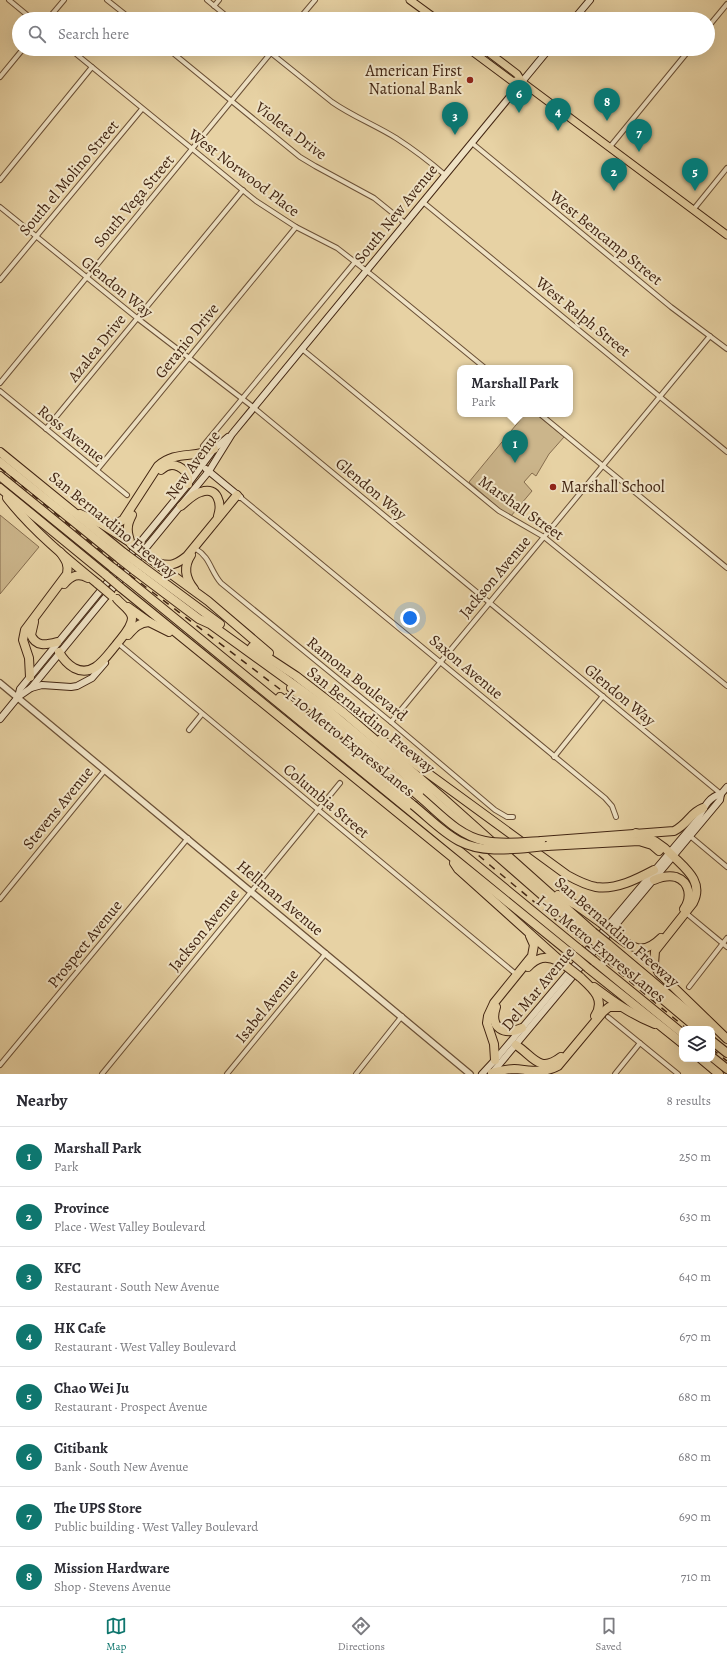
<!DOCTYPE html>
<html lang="en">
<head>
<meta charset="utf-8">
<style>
	:root { --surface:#fff; --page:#f2f2f3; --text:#2b2b33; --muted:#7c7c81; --line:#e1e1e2; --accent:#0f766e }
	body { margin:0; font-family:Alegreya,serif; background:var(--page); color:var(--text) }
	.controls { position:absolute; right:12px; bottom:12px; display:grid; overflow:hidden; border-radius:8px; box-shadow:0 4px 16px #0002 }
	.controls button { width:36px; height:36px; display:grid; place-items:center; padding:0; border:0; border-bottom:1px solid var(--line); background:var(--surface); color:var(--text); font:20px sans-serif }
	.you { position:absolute; left:410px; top:618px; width:14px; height:14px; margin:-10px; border:3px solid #fff; border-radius:50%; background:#1a73e8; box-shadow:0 0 0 6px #1a73e833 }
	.badge { display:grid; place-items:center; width:26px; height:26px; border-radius:50%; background:var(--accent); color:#fff; font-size:13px; font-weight:700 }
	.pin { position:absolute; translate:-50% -33px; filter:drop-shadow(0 1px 2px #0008) }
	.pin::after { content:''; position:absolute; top:21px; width:14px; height:12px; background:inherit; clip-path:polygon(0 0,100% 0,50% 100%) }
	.popup { position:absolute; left:457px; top:365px; width:116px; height:52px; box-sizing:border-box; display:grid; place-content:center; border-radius:8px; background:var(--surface); filter:drop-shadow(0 1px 3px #0005); font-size:13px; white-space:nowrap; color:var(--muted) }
	.popup b { font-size:15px; color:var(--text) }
	.popup::after { content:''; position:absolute; left:50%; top:100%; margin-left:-8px; border:8px solid transparent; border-top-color:var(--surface) }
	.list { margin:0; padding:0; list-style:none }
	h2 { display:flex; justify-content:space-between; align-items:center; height:52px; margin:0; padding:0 16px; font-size:17px }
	h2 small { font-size:13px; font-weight:400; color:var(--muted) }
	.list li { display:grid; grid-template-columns:26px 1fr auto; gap:12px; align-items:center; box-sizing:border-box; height:60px; padding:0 16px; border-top:1px solid var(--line) }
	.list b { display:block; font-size:15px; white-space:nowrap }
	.list p { margin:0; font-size:13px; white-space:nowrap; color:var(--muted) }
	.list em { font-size:13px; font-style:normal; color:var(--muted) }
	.icon { flex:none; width:22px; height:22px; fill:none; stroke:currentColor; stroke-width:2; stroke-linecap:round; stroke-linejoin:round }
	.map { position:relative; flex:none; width:727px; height:1074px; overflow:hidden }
	.search { position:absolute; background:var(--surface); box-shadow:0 4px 16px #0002; left:12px; right:12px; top:12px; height:44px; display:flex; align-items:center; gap:10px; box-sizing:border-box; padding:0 14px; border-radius:22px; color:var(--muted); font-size:15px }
	.sheet { height:532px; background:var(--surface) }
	nav { display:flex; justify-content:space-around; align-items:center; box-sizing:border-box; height:56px; border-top:1px solid var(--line); background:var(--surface); font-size:11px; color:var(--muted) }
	nav a { display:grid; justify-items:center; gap:2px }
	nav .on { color:var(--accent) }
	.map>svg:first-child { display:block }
</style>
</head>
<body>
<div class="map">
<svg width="727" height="1074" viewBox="0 0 727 1074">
	<rect width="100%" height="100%" fill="#e7d2a4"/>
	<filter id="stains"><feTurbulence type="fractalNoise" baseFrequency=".005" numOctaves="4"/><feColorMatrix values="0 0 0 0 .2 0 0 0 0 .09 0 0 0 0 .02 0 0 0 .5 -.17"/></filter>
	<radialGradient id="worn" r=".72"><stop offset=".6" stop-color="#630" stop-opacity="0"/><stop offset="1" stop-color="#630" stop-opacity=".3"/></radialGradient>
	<g fill="#cbb58b" stroke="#866d4e">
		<polygon points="525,414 536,414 564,437 549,454 536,476 532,473 524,482 532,491 511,516 501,510 469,482"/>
		<polygon points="0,515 39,547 0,594"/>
	</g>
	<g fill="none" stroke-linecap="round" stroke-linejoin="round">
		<defs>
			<g id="minor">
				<polyline points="9,0 32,19"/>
				<polyline points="107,0 131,19"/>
				<polyline points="207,0 230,19"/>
				<polyline points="214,6 219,0"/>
				<polyline points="48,19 64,0"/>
				<polyline points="299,19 315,0"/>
				<polyline points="708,27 727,4"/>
				<polyline points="70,49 256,201 296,227 337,248 373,276 485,368"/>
				<polyline points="168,49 300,157 315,166 374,198 405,223"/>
				<path d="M266,49L332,102C352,116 375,125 396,138C413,149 429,161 445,175"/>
				<polyline points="0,77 23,49"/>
				<polyline points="472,143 671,307 727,349"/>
				<polyline points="609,148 690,49"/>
				<polyline points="0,180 92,67"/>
				<polyline points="423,202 727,452"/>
				<polyline points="0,207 137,318 253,407 721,794"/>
				<polyline points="693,210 727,168"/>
				<polyline points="0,280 142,109"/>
				<polyline points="302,349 499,511 544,537 727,686"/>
				<polyline points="0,383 274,49"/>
				<polyline points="0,391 127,495"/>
				<polyline points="540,414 727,568"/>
				<polyline points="46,429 243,190"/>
				<polyline points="203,446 355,262"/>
				<polyline points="97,470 296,227"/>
				<polyline points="240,497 605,798 612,806 616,817"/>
				<path d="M196,549C210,557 211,572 221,583L391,722L495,810L507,817H513"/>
				<polyline points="120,645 517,975"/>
				<polyline points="391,722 710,336"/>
				<polyline points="189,730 202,714"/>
				<polyline points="554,757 603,696"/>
				<polyline points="690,836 727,867"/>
				<polyline points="0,899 105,770"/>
				<polyline points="686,913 727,947"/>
				<polyline points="689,987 727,938"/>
				<polyline points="608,1017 678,1074"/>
				<polyline points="0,1065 188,838"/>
				<polyline points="102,1074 340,783"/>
				<polyline points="227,1074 326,953"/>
				<polyline points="356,1074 402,1016"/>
				<polyline points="615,1074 640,1043"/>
			</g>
			<polyline id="tertiary" points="0,683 470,1074"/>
			<g id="secondary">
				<polyline points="574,19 590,0"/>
				<polyline points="206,469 240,497"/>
				<polyline points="31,688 42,685 71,687 77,686 92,678 105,663"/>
				<polyline points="18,697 20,689 188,484 214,449 228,437"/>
				<polyline points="0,719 18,697 31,688 209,471 232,434 549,49"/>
				<polyline points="492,1073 720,800 721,794 727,787"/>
				<path d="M482,1074L495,1060L698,819C704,808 708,797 721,794"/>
			</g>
			<g id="primary">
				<polyline points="410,0 436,19"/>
				<polyline points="469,49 512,81 522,82"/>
				<polyline points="484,49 517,74 522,82 727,235"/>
			</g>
			<g id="motorway">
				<polyline points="0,452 124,553"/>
				<polyline points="0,462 120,559"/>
				<path d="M161,470C170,461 181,465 188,475V484"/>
				<polyline points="0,476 113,568"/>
				<polyline points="0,488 106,575"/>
				<path d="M7,498C33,531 66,558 98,584"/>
				<path d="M181,506C187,501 193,494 201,492C218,486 222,504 218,516"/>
				<polyline points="80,514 100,523 131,543"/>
				<path d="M100,523C110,525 115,525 123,520L158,466C176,450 194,459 214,449"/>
				<path d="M131,544C127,532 126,526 132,515"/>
				<polyline points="145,555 208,601 269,653"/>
				<path d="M191,555C183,567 185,578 194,589"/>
				<path d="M158,563C171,567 177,564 187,556L237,495"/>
				<polyline points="139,564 220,624"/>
				<polyline points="134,570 199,619 210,624 322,705 401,771 478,839"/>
				<polyline points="127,579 579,949"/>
				<path d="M64,584C71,576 78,572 88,578"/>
				<polyline points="120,587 574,956"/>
				<polyline points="128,607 149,622 169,632"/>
				<path d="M34,622L31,635C36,647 46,645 57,642"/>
				<path d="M128,635C135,627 139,623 149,622"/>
				<polyline points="252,647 296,676 344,713 443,798 593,932"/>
				<path d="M59,652C63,659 67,664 74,668C93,678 105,658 116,645C121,638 132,628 132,618C132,611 121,604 117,599"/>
				<path d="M30,677L29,658L23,640L25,630L67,574C69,565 66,560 60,552"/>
				<polyline points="291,688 420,797"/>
				<polyline points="280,697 343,747 413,805"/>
				<path d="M381,739L567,875C576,880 585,885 596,887C616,890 637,879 654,870"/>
				<path d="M636,833C651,837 663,845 673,856C686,869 704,882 693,903L655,951L654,964L659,973L727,1039"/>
				<path d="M541,841L674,831C688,824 690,813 703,808"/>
				<polyline points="486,846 590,937"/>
				<polyline points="547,846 639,841 652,845 659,851"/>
				<polyline points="454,863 458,869 566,966"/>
				<path d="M654,880C661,877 668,875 676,877C690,882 692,898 684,909"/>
				<polyline points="558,895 576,905 601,923"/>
				<path d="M615,935C632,948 643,956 661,938"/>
				<polyline points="608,944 709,1029"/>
				<polyline points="604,950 698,1029"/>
				<polyline points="594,961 682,1033"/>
				<path d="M528,967C537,957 546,955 558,961"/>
				<polyline points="588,968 682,1043"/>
				<path d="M580,977C592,988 606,999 595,1016"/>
				<path d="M594,987C614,1002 632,1015 655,1024"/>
				<path d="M496,1007C489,1028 504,1036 522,1028"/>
				<polyline points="712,1041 727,1053"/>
				<path d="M516,1045C533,1056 539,1074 561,1057"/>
				<polyline points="712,1057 727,1069"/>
				<polyline points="701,1059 719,1074"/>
				<polyline points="495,1060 494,1044 487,1023 488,1016 494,1003 532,956 534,945 530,936"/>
				<path d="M492,1073C500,1071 506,1069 514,1069C530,1070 544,1074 558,1066L603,1012L609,1007H620"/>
			</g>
		</defs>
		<use href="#minor" stroke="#6b5036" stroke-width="6"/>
		<use href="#tertiary" stroke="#6b5036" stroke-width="8"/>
		<use href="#secondary" stroke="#422512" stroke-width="8"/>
		<use href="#primary" stroke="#422512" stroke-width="9"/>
		<use href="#motorway" stroke="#422512" stroke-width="10"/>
		<use href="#minor" stroke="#efe2c4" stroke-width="4"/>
		<use href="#tertiary" stroke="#efe2c4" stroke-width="5.5"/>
		<use href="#secondary" stroke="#efe2c4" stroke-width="6"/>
		<use href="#primary" stroke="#e7d2a4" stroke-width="7"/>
		<use href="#motorway" stroke="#e7d2a4" stroke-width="8"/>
		<g stroke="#422512" stroke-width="1.5" stroke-dasharray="7 7" stroke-linecap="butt">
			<polyline points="0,468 130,575 285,693 342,739 491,866 687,1029"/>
			<polyline points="712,1049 727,1061"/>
		</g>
		<defs>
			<g id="motorway-bridge">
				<polyline points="131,544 145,555"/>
				<polyline points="124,553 139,564"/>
				<polyline points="120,559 134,570"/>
				<polyline points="113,568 127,579"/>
				<polyline points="106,575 120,587"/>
				<polyline points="98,584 112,596"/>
				<path d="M420,797C440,814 459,836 485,841C503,845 523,842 541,841"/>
				<path d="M413,805C428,817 442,832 459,841C485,855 519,848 547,846"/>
				<polyline points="601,923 615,935"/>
				<polyline points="593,932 608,944"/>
				<polyline points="590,937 604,950"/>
				<polyline points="579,949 594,961"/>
				<polyline points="574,956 588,968"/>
				<polyline points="566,966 580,977"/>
			</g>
		</defs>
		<use href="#motorway-bridge" stroke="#422512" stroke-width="10" stroke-linecap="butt"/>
		<use href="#motorway-bridge" stroke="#e7d2a4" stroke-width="8"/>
	</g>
	<g fill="#8f2418" stroke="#efe2c4" stroke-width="1.5">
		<circle cx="470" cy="80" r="4"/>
		<circle cx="553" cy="487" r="4"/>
	</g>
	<g text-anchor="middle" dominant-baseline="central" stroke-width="4" stroke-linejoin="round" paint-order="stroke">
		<g font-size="16" fill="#422512" stroke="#efe2c4" text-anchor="end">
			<text x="462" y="71">American First<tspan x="462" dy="18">National Bank</tspan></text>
			<text x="561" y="487" text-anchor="start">Marshall School</text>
		</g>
		<g font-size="16" fill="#422512" stroke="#efe2c4">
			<text transform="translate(291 131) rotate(37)">Violeta Drive</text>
			<text transform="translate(244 173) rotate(37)">West Norwood Place</text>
			<text transform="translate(69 178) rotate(-50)">South el Molino Street</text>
			<text transform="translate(134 201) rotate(-50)">South Vega Street</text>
			<text transform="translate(396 214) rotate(-51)">South New Avenue</text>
			<text transform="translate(606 238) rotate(39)">West Bencamp Street</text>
			<text transform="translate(117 287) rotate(39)">Glendon Way</text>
			<text transform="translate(583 317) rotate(39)">West Ralph Street</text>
			<text transform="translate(187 341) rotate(-51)">Geranio Drive</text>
			<text transform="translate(97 348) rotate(-51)">Azalea Drive</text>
			<text transform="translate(71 434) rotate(39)">Ross Avenue</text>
			<text transform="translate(193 465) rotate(-54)">New Avenue</text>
			<text transform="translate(371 489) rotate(40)">Glendon Way</text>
			<text transform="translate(521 508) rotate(35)">Marshall Street</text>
			<text transform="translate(113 525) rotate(39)">San Bernardino Freeway</text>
			<text transform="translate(495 577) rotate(-50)">Jackson Avenue</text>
			<text transform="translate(466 667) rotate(40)">Saxon Avenue</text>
			<text transform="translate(357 679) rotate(39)">Ramona Boulevard</text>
			<text transform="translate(620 695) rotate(40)">Glendon Way</text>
			<text transform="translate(371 720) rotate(39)">San Bernardino Freeway</text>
			<text transform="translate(350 743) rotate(39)">I-10 Metro ExpressLanes</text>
			<text transform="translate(326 801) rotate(40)">Columbia Street</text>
			<text transform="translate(58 808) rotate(-51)">Stevens Avenue</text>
			<text transform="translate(280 898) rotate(40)">Hellman Avenue</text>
			<text transform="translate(204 930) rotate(-51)">Jackson Avenue</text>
			<text transform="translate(617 932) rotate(41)">San Bernardino Freeway</text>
			<text transform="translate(85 944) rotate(-51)">Prospect Avenue</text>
			<text transform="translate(601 949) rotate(39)">I-10 Metro ExpressLanes</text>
			<text transform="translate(538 989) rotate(-50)">Del Mar Avenue</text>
			<text transform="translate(267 1006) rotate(-51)">Isabel Avenue</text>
		</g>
	</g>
	<rect width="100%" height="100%" filter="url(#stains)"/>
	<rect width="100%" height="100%" fill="url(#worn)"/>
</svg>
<div class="controls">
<button><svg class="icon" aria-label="layers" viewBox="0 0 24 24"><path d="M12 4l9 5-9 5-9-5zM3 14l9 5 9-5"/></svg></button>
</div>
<div class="you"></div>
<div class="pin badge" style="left:515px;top:463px">1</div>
<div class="popup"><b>Marshall Park</b>Park</div>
<div class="pin badge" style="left:614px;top:191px">2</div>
<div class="pin badge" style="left:455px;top:135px">3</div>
<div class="pin badge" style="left:558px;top:131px">4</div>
<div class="pin badge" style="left:695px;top:191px">5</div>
<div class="pin badge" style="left:519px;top:113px">6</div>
<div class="pin badge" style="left:639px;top:152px">7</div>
<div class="pin badge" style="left:607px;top:121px">8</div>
<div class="search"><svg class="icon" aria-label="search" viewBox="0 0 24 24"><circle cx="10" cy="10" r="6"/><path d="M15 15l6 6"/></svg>Search here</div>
</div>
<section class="sheet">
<h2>Nearby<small>8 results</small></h2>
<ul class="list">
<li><span class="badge">1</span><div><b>Marshall Park</b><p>Park</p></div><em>250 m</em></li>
<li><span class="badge">2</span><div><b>Province</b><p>Place · West Valley Boulevard</p></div><em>630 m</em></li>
<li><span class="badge">3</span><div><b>KFC</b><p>Restaurant · South New Avenue</p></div><em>640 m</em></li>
<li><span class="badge">4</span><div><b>HK Cafe</b><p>Restaurant · West Valley Boulevard</p></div><em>670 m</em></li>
<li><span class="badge">5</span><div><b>Chao Wei Ju</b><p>Restaurant · Prospect Avenue</p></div><em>680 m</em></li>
<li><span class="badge">6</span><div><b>Citibank</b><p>Bank · South New Avenue</p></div><em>680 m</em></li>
<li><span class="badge">7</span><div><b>The UPS Store</b><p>Public building · West Valley Boulevard</p></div><em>690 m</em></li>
<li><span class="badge">8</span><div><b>Mission Hardware</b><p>Shop · Stevens Avenue</p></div><em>710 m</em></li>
</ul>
</section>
<nav>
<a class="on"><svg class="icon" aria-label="map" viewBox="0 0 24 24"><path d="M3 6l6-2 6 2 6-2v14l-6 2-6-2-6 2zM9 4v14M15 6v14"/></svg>Map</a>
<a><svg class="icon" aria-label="directions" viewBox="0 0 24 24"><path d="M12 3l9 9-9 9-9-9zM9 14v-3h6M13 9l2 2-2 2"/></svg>Directions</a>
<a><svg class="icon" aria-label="saved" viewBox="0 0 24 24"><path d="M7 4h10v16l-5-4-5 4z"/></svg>Saved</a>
</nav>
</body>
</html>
